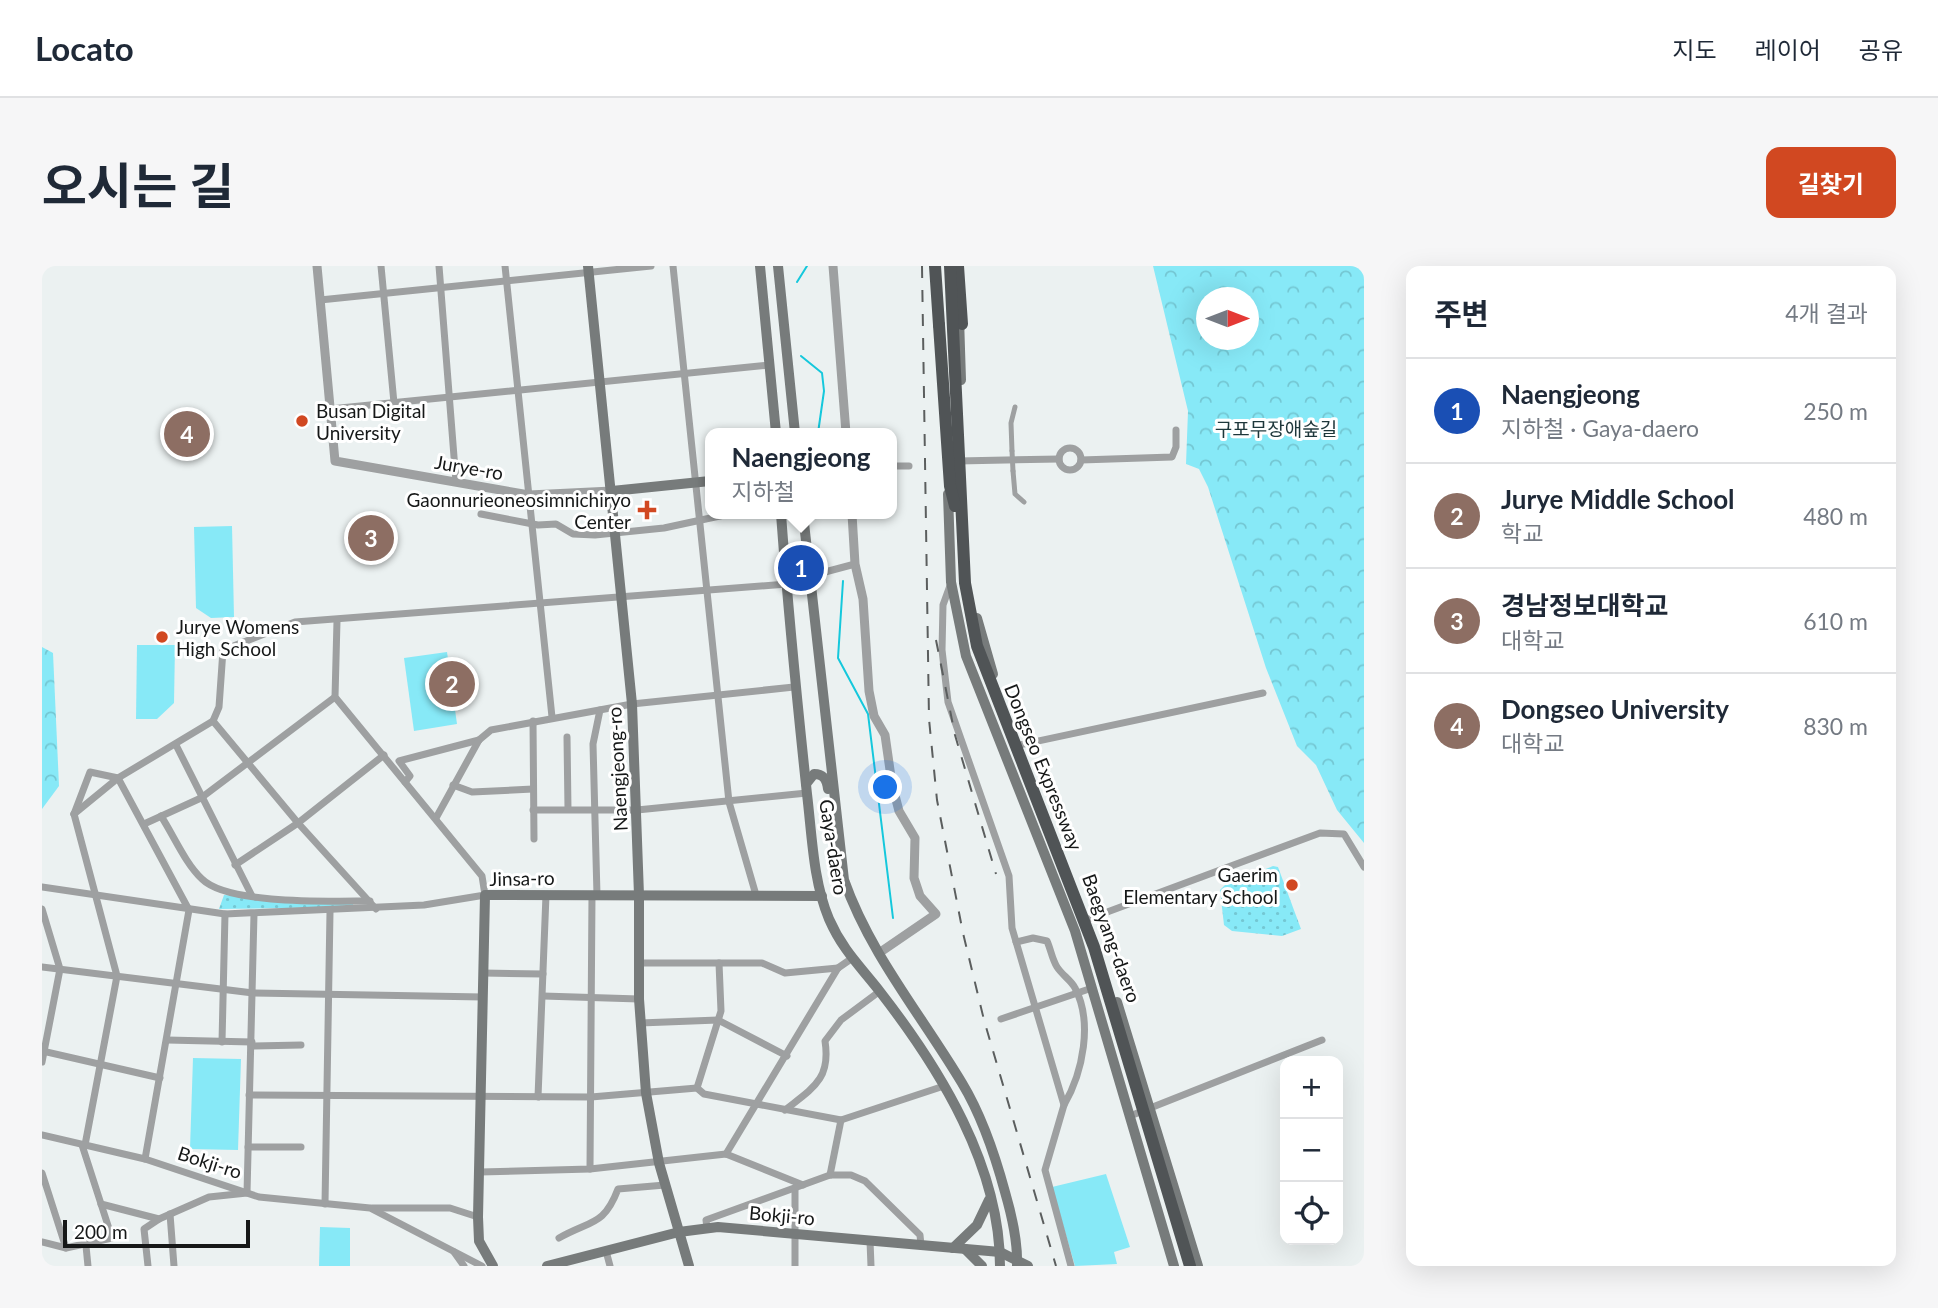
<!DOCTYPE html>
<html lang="ko">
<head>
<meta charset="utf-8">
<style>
	:root { --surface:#fff; --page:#f6f6f7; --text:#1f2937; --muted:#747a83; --line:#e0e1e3; --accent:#d14821 }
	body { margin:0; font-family:Lato,"Noto Sans KR",sans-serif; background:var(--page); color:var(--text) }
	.controls { position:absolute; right:21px; bottom:21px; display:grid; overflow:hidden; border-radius:14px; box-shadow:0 7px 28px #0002 }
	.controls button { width:63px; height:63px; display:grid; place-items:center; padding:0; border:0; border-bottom:2px solid var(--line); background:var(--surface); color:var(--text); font:35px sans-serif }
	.compass { position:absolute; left:1154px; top:21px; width:63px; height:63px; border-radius:50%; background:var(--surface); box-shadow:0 7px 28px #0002; rotate:90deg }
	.scale { position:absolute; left:21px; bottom:18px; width:187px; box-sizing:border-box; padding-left:7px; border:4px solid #161818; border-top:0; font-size:19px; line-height:24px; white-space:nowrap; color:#161818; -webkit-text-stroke:5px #fff; paint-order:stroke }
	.you { position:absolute; left:844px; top:522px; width:24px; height:24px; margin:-18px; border:5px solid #fff; border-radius:50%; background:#1a73e8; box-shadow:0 0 0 10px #1a73e833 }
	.badge { display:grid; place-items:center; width:46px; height:46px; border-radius:50%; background:var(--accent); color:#fff; font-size:23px; font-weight:700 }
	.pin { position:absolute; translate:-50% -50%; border:4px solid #fff; box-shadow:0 2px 7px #0006 }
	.popup { position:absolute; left:663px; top:162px; width:192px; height:91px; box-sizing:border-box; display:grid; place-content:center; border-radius:14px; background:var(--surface); filter:drop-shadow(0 2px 5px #0005); font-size:23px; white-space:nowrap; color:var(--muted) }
	.popup b { font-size:26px; color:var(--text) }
	.popup::after { content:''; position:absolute; left:50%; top:100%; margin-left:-14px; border:14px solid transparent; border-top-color:var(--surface) }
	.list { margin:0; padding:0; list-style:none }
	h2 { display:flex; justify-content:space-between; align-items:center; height:91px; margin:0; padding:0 28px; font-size:30px }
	h2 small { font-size:23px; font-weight:400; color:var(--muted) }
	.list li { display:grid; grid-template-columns:46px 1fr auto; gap:21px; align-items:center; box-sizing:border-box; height:105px; padding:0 28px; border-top:2px solid var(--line) }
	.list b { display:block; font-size:26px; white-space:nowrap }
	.list p { margin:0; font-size:23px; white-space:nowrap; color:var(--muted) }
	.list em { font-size:23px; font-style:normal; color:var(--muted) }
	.icon { flex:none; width:38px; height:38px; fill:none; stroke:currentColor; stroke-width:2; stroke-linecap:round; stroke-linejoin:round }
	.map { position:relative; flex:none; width:1322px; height:1000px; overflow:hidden; border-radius:14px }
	header { display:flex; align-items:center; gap:42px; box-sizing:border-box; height:98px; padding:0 35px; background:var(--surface); border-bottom:2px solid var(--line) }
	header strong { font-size:33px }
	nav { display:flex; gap:38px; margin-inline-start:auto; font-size:24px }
	.intro { display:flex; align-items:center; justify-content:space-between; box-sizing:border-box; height:168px; padding:0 42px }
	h1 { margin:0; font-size:49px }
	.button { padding:18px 32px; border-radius:14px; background:var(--accent); color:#fff; font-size:24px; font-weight:700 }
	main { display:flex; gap:42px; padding:0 42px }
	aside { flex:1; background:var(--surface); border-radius:14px; box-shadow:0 7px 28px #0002 }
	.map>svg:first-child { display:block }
</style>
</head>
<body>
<header>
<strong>Locato</strong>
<nav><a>지도</a><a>레이어</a><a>공유</a></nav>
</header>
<div class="intro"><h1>오시는 길</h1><a class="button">길찾기</a></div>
<main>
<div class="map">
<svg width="1322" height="1000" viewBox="0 0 1322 1000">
	<defs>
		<pattern id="forest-crowns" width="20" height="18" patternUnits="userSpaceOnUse" patternTransform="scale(1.75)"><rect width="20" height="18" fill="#87e9f7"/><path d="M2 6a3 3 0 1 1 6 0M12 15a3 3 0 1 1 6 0" fill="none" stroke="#74c7d3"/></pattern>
		<pattern id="park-dots" width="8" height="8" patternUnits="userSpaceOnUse" patternTransform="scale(1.75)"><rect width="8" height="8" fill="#87e9f7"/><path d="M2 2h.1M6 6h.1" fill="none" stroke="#74c7d3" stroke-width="1.8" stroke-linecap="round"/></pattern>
	</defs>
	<rect width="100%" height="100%" fill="#ebf1f1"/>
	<g fill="#87e9f7">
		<polygon points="190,260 192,351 169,352 154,342 152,261"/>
		<polygon points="95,379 133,379 132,437 115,453 94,453"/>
		<polygon points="405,386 415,458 372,465 362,392"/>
		<polygon points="151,792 199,793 196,884 148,883"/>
		<polygon points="1064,908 1088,981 1072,986 1075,998 1033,1000 1010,921"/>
		<polygon points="278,961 308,962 308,1000 277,1000"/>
	</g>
	<g fill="url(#forest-crowns)" fill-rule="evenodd">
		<path d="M1111,0H1322V577L1295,544L1274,499L1255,480L1224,402L1166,221L1157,203L1144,198L1146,145ZM1164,32H1206V74H1164Z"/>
		<polygon points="0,381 11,387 17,520 0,543"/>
	</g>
	<g fill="url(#park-dots)">
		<polygon points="1231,600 1236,601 1259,663 1240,670 1190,665 1182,659 1178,624 1183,619"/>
		<polygon points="182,629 311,637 311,641 177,643"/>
	</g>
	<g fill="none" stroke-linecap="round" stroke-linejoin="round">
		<g stroke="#15c8dc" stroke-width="2">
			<polyline points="755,16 765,0"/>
			<polyline points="759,90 780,107 782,125 776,167"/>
			<polyline points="801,315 796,392 826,448 851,652"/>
		</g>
		<g stroke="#9ea0a1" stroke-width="5">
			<polyline points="970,185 969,157 973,141"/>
			<polyline points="971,205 973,228 982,236"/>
		</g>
		<g stroke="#9ea0a1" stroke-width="7">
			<polyline points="339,0 352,137"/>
			<polyline points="397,0 414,216"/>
			<polyline points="463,0 510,451"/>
			<polyline points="631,0 687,536 714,629"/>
			<polyline points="278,34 609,0"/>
			<polyline points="288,143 728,99"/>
			<circle cx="1028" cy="193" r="11"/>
			<polyline points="1039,194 1130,191 1134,181 1134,164"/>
			<polyline points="916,195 1017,193"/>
			<polyline points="850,200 867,200"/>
			<polyline points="439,248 496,259 514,258 531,268 553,269 622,262 687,248"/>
			<polyline points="768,310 813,298"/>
			<polyline points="909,317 901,339 900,384 906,436 967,610 970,662 1022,839 1003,904 1029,1000"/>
			<polyline points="171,455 256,557 334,643"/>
			<polyline points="491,455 492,573"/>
			<polyline points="525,471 526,543"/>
			<polyline points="134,479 210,630"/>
			<polyline points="973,480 1221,427"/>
			<polyline points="363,516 368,510 357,495 437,474"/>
			<polyline points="411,519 430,526 491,523"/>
			<polyline points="491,544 595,544 765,527"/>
			<polyline points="32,548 48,506 76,512 171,455 177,441 181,384 253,356 745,318"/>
			<polyline points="32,548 76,512 147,644 103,893"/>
			<polyline points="32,548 75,710 43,879"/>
			<path d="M119,550C132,570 143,597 160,613C186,639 291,635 328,635"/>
			<polyline points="394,552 437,474 449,464 590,438 752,421"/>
			<polyline points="102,558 159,532 293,431"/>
			<polyline points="193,599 256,557 342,489"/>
			<polyline points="0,621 183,648 382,639 443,629 440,610 293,431 295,355"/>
			<polyline points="555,629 551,478 558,444"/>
			<polyline points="0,643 18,703 0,796"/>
			<polyline points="1041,655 1278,567 1302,568 1322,601"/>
			<path d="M974,676L991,672L1005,675C1009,684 1010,693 1015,701C1020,709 1029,714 1033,722C1051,756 1041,806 1022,839"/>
			<polyline points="597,697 720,697 743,707 796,702"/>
			<polyline points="0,701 211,727 441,731"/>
			<polyline points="441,707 501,708"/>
			<polyline points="501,730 597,733"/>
			<polyline points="959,753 1050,722"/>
			<polyline points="598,757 676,754 745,790"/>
			<polyline points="125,774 210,776"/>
			<polyline points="180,776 183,648"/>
			<polyline points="209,780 259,779"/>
			<polyline points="0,785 118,812"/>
			<polyline points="655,822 679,745 677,697"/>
			<polyline points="207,829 549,831 655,822 662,828 799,854 902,820"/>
			<polyline points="496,831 504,629"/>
			<path d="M743,844C771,822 789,813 783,775L799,754L838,725"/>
			<polyline points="1088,850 1280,774"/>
			<polyline points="0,869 103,893 217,931 328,942 440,1000"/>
			<polyline points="206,881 259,881"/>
			<polyline points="684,888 796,702 809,693"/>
			<polyline points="548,903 550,629"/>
			<polyline points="438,906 548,903 684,888 761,919"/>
			<polyline points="0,907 24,982"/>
			<polyline points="788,909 799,854"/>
			<polyline points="753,922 753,1000"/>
			<polyline points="59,938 117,953 167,931 205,927 212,648"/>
			<polyline points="283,938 288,646"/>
			<polyline points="330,942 408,942 436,951"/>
			<polyline points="128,948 132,1000"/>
			<polyline points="665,962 664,954 788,909 809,909 823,915 878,969 879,979"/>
			<path d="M517,972C549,954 562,960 576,923L623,919"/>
			<polyline points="828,975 829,1000"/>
			<polyline points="0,976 24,982 70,972 40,879"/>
			<polyline points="44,980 46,1000"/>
			<polyline points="564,985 568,1000"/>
			<polyline points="412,986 422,1000"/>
			<polyline points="106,1000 102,963 117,953"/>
		</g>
		<g stroke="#9ea0a1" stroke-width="9">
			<polyline points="275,0 293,195 487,229 570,225"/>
			<polyline points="791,0 804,167"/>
			<polyline points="810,248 813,298 821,333 827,425 832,450 843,469 850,518 857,545 873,572 872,612 878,630 894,648 837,687"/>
		</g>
		<g stroke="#777b7b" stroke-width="10">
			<polyline points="546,0 590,438 597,629 597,733 604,827 617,897 647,1000"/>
			<polyline points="718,0 734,167"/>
			<polyline points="736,0 753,167"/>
			<polyline points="917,52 919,114"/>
			<polyline points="570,225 668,215"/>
			<polyline points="906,228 909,316 924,390 1033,665 1132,1000"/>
			<path d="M739,248C746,342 755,435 765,528C770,569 771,615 787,653C801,685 819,701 839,727C898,803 958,900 958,1000"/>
			<path d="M761,248L802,614C828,688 880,750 920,817C940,850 953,889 963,926C970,950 976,975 975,1000"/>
			<polyline points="935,352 951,408"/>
			<path d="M764,518L772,508C782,508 785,514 786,523"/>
			<polyline points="1075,736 1156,1000"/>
			<polyline points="911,982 935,959 947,934"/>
			<polyline points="923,983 940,1000"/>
			<polyline points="451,1000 437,975 436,951 443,629 780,630"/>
			<polyline points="505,1000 637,966 676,961 958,986 986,1000"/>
		</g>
		<g stroke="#505456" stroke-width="12">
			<polyline points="893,0 897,59"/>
			<polyline points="916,0 920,58"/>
		</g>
		<g stroke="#5b5e5e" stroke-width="2" stroke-dasharray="12 12" stroke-linecap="butt">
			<polyline points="880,0 887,453 895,534 921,667 942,754 1014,1000"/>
			<polyline points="894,374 913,469 954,608"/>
		</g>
		<polyline stroke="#9ea0a1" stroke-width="5" points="970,185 971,205"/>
		<g stroke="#505456" stroke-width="12">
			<polyline points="908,0 923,317 935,380 1052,681 1148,1000"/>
			<polyline points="897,59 908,220 913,240"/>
		</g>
	</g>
	<g fill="#d14821" stroke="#fff" stroke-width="2.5">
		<circle cx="260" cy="155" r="7"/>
		<path d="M601.5 233.5h7v7h7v7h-7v7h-7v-7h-7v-7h7z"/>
		<circle cx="120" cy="371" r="7"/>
		<circle cx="1250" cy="619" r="7"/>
	</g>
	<g text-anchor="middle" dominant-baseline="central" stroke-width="6" stroke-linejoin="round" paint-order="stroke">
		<g font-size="19" fill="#161818" stroke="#fff" text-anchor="start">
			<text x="274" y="144">Busan Digital<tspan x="274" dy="22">University</tspan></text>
			<text x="589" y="233" text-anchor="end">Gaonnurieoneosimnichiryo<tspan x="589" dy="22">Center</tspan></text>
			<text x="134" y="360">Jurye Womens<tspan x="134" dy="22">High School</tspan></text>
			<text x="1236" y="608" text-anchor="end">Gaerim<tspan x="1236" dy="22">Elementary School</tspan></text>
		</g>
		<g font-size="19" fill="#1e373b" stroke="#fff">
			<text x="1234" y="162">구포무장애숲길</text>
		</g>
		<g font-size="19" fill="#161818" stroke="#fff">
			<text transform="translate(427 201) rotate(10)">Jurye-ro</text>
			<text transform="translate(1002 501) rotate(68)">Dongseo Expressway</text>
			<text transform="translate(575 503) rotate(-93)">Naengjeong-ro</text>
			<text transform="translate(792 581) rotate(81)">Gaya-daero</text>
			<text transform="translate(480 612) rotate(-1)">Jinsa-ro</text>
			<text transform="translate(1070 672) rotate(70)">Baegyang-daero</text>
			<text transform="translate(168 896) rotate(18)">Bokji-ro</text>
			<text transform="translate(740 949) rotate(5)">Bokji-ro</text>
		</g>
	</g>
</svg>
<div class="controls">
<button>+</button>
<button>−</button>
<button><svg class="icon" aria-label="locate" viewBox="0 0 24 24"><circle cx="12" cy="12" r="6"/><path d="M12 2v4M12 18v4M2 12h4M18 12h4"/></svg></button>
</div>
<svg class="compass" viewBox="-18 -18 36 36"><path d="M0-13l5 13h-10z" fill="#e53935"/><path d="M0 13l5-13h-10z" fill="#747a83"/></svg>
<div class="scale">200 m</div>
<div class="you"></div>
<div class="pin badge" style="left:759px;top:302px;background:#1a4fb4">1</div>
<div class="popup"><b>Naengjeong</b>지하철</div>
<div class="pin badge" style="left:410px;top:418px;background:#8d6e63">2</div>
<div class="pin badge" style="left:329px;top:272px;background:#8d6e63">3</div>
<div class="pin badge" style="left:145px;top:168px;background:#8d6e63">4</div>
</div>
<aside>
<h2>주변<small>4개 결과</small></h2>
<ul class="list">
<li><span class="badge" style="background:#1a4fb4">1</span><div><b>Naengjeong</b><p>지하철 · Gaya-daero</p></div><em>250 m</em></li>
<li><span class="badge" style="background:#8d6e63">2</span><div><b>Jurye Middle School</b><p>학교</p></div><em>480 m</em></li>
<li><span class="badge" style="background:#8d6e63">3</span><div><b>경남정보대학교</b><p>대학교</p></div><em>610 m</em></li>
<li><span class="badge" style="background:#8d6e63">4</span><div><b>Dongseo University</b><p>대학교</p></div><em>830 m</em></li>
</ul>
</aside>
</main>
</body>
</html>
